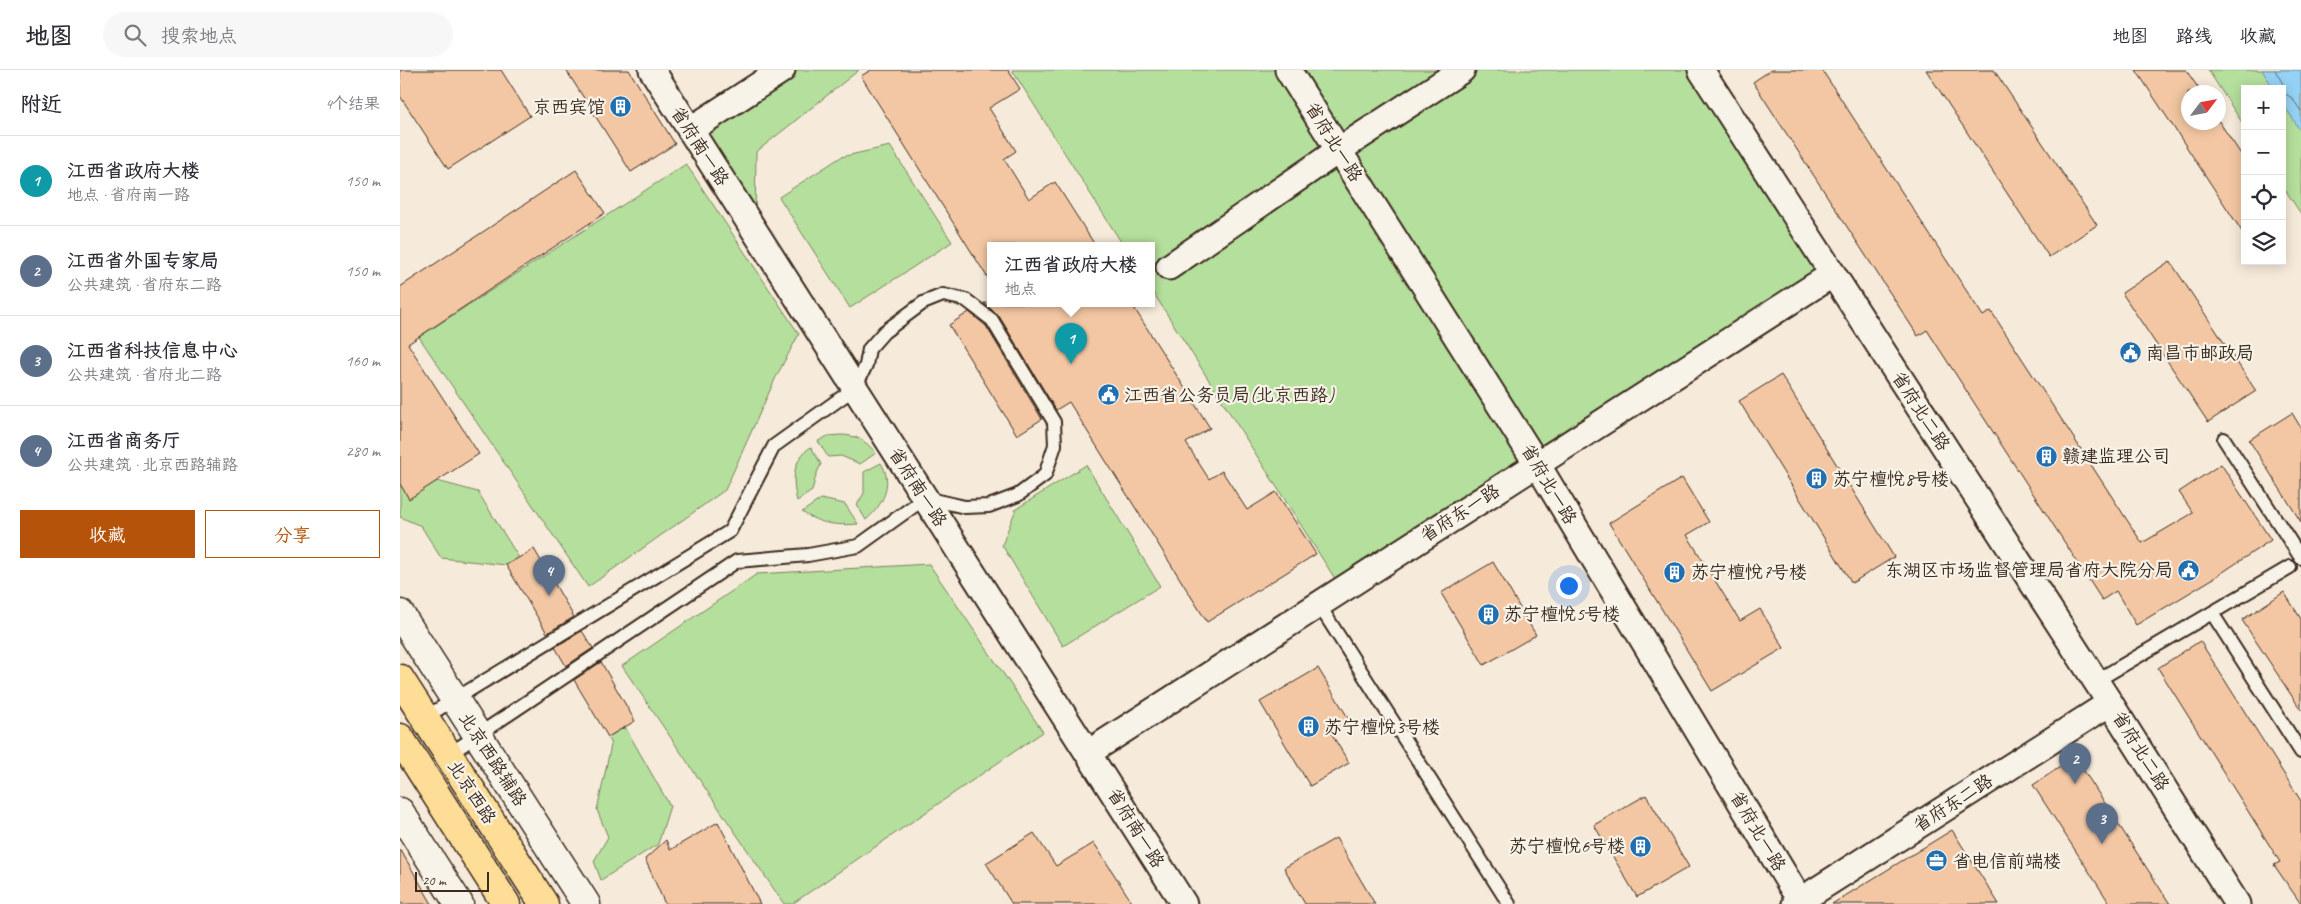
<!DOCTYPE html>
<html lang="zh">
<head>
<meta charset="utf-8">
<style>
	:root { --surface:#fff; --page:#f7f7f7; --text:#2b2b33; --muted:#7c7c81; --line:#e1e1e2; --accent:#b45309 }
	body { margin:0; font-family:Caveat,"LXGW WenKai TC",sans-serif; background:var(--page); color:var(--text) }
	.controls { position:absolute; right:15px; top:15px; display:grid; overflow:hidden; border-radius:0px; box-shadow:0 2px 12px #0003 }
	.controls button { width:45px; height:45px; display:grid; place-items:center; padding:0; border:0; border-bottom:1px solid var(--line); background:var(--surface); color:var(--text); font:25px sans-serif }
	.compass { position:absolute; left:1781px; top:15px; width:45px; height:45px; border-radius:50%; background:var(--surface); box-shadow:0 2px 12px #0003; rotate:58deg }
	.scale { position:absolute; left:15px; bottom:12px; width:74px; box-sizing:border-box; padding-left:5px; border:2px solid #3b2a1e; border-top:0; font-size:14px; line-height:18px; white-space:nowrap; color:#3b2a1e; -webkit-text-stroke:4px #f7f3e8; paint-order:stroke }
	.you { position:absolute; left:1168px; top:515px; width:18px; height:18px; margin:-12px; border:4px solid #fff; border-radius:50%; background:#1a73e8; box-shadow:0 0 0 8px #1a73e833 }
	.badge { display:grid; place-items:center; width:32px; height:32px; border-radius:50%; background:var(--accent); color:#fff; font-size:16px; font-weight:700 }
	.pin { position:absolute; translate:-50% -41px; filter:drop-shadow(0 1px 2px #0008) }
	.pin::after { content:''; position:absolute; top:26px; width:18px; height:15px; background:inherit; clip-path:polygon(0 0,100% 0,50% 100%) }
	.popup { position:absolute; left:587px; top:172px; width:168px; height:65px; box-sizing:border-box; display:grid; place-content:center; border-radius:0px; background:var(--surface); filter:drop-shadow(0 1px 4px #0005); font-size:16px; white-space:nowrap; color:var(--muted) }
	.popup b { font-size:19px; color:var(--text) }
	.popup::after { content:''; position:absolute; left:50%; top:100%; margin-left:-10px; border:10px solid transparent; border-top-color:var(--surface) }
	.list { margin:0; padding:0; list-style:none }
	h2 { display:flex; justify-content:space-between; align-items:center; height:65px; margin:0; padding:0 20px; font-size:21px }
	h2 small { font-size:16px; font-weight:400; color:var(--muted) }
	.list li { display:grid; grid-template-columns:32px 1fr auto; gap:15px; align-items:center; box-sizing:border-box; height:90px; padding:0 20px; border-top:1px solid var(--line) }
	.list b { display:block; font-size:19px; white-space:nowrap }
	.list p { margin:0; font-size:16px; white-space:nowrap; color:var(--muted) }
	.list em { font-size:16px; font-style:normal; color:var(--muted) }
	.actions { display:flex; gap:10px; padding:15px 20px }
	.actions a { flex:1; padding:11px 0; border:1px solid var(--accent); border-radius:0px; text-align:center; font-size:18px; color:var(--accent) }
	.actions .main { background:var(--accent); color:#fff }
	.icon { flex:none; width:28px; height:28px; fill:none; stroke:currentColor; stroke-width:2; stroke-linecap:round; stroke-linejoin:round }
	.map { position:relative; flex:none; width:1901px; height:834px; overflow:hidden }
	header { display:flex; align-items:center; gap:30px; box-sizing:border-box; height:70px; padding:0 25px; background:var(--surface); border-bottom:1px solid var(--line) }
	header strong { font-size:24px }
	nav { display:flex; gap:28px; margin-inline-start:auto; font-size:18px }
	.search { width:350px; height:45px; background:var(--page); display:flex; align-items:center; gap:12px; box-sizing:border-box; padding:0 18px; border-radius:28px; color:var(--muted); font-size:19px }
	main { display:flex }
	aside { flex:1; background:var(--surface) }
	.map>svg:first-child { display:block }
</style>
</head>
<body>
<header>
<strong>地图</strong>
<div class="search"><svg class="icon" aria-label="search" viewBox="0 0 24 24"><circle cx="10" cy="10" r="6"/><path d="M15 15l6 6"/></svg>搜索地点</div>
<nav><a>地图</a><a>路线</a><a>收藏</a></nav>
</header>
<main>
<aside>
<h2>附近<small>4个结果</small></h2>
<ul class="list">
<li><span class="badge" style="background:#0f9aa8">1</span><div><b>江西省政府大楼</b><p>地点 · 省府南一路</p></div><em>150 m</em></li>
<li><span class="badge" style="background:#5c6f8a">2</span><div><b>江西省外国专家局</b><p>公共建筑 · 省府东二路</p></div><em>150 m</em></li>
<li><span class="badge" style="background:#5c6f8a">3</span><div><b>江西省科技信息中心</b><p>公共建筑 · 省府北二路</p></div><em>160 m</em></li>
<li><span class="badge" style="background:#5c6f8a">4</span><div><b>江西省商务厅</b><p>公共建筑 · 北京西路辅路</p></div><em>280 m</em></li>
</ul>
<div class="actions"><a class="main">收藏</a><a>分享</a></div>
</aside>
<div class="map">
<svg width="1901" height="834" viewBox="0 0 1901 834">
	<rect width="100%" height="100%" fill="#f6eada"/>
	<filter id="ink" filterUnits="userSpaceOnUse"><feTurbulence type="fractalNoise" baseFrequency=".02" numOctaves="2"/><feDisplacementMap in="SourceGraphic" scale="10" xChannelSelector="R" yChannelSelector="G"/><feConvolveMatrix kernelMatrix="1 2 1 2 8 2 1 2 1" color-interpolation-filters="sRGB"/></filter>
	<g filter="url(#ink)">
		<g fill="#b5df9c" stroke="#78845d">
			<polygon points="396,0 459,0 356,82 355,155 299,63"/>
			<polygon points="612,0 1288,0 1421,203 939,515 751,219 751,175 723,175"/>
			<polygon points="1808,0 1901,0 1901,144 1882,115 1882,19 1845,19 1845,57"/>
			<polygon points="490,76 552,172 450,238 379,127 441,87"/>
			<polygon points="286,94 399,264 376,307 325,420 188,517 19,267"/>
			<path d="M440,365C456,365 465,370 476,383L460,394L441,386L428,387L418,371L428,366Z"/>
			<path d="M411,377L421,394L416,405L412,421L397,431C392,411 392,389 411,377Z"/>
			<path d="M481,393C494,414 483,435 466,450L457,435L464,423V402Z"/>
			<polygon points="686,395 760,516 663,576 602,475 616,439"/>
			<polygon points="37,411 78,422 119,488 106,495 41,488 21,456 0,447 0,414 9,428"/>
			<path d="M421,429L445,434L458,454C436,456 420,454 402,442Z"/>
			<polygon points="529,494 643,662 392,834 384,834 222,596 357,504"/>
			<polygon points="225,657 270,736 258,774 201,810 194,791 208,767 197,740 211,675 208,667"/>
		</g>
		<polygon fill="#95d2f5" stroke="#718f9f" points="1862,0 1901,0 1901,62 1882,32 1882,19 1874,19"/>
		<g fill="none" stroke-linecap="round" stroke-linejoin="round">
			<polyline stroke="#5f6d74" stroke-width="1" points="1875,0 1883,14 1884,23 1892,28 1901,41"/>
		</g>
		<g fill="#f3c7a3" stroke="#3b2a1e">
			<polygon points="0,0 101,0 130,46 48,99 0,26"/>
			<polygon points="166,0 229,0 275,74 231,102"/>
			<polygon points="471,0 608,0 620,19 589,38 616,81 604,89 629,129 655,112 695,175 591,175 591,213 461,6"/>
			<polygon points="1371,0 1422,0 1583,246 1591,241 1742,473 1793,443 1779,422 1821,394 1871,470 1814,508 1736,555 1716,521 1702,530 1527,260 1518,266 1353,12"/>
			<polygon points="1526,0 1594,0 1697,155 1649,187"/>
			<polygon points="1736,0 1786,0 1801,22 1788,22 1788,52 1818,52 1818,50 1845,90 1845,166"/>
			<polygon points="176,100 205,143 8,274 79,384 9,429 0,414 0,217"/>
			<polygon points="1770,191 1856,321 1808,352 1722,223"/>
			<polygon points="584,233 731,233 810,358 786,373 809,409 822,401 847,440 876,422 916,484 807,552 669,332 656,340 599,246"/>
			<polygon points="569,242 586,256 642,349 617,365 549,255"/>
			<polygon points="1381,305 1494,487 1452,513 1339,331"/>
			<polygon points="1892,343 1901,358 1901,452 1849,370"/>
			<polygon points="1282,408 1309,452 1287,465 1340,551 1360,539 1384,578 1312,621 1209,453"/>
			<polygon points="134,479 174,547 147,563 106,495"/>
			<polygon points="1093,492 1136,565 1084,595 1041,523"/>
			<polygon points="1884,522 1901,549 1901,640 1842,550"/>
			<polygon points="182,561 193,578 166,596 155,577"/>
			<polygon points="1800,571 1901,731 1901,834 1874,795 1880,792 1758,598"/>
			<polygon points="201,592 235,651 208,667 174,610"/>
			<polygon points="918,598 950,651 931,663 949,693 910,716 860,632"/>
			<polygon points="1675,687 1770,834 1710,834 1633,715"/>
			<polygon points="1246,725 1289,797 1237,827 1194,755"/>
			<polygon points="318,752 360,834 265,834 245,789 266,770 270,780"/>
			<polygon points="1552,760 1599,834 1432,834"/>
			<polygon points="634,763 656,796 694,773 733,834 612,834 586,793"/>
			<polygon points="936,768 975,834 905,834 884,798"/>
			<polygon points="0,779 32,834 0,834"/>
		</g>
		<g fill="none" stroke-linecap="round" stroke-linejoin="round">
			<defs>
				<g id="service">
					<polyline points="1824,369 1901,488"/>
					<polyline points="919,535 1109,834"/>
					<polyline points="1812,543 1901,682"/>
					<polyline points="1696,611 1890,497"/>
					<polyline points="24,648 330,461 374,376 455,318 466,295 469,279 484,262 523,233 543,225 566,230 592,250 654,352 655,375 645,405 618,425 589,436 565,437 525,428 458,476 408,485 337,491 48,685"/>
				</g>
				<g id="minor">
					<polyline points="252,0 784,834"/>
					<polyline points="888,0 1137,394 1402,834"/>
					<polyline points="1301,0 1710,633 1837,834"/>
					<polyline points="290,60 382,0"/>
					<polyline points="769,197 939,80 1062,0"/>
					<polyline points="688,683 1433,204"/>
					<polyline points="1395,834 1710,633"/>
				</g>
				<g id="secondary">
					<polyline points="0,544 186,834"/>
					<polyline points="0,742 59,834"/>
				</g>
				<g id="primary">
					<polyline points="0,609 144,834"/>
					<polyline points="0,668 106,834"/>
				</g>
			</defs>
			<use href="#service" stroke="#3b2a1e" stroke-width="16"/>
			<use href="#minor" stroke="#3b2a1e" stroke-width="29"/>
			<use href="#secondary" stroke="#3b2a1e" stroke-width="31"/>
			<use href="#primary" stroke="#3b2a1e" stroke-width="31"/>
			<use href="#service" stroke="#f7f3e8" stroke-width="12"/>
			<use href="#minor" stroke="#f7f3e8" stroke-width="25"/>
			<use href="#secondary" stroke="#f7f3e8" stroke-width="28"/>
			<use href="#primary" stroke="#fedd96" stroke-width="28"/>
		</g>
	</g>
	<defs>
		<symbol id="building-disc" viewBox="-11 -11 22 22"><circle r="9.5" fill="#1f6fb2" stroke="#f7f3e8"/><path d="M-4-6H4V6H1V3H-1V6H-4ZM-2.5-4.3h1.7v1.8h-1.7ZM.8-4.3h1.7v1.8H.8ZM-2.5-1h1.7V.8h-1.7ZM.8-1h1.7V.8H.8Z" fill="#fff"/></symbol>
		<symbol id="civic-disc" viewBox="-11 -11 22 22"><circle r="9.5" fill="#1f6fb2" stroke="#f7f3e8"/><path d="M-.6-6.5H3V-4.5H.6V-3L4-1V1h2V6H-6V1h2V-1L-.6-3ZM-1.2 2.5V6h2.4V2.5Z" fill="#fff"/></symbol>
		<symbol id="office-disc" viewBox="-11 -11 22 22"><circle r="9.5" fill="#1f6fb2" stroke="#f7f3e8"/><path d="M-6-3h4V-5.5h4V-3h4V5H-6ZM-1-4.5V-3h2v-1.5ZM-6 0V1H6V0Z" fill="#fff"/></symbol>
	</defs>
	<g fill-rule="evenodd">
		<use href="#building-disc" x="208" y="24" width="25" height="25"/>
		<use href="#civic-disc" x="1718" y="270" width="25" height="25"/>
		<use href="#civic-disc" x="696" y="312" width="25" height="25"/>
		<use href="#building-disc" x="1634" y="374" width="25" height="25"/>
		<use href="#building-disc" x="1404" y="396" width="25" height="25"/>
		<use href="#civic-disc" x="1776" y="488" width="25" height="25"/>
		<use href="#building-disc" x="1262" y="490" width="25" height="25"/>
		<use href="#building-disc" x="1076" y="532" width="25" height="25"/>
		<use href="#building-disc" x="896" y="644" width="25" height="25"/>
		<use href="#building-disc" x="1228" y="764" width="25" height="25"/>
		<use href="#office-disc" x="1524" y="778" width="25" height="25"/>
	</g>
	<g text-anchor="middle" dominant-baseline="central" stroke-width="4.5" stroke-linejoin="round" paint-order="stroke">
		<g font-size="18" fill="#3b2a1e" stroke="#f7f3e8" text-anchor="start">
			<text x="205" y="37" text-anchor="end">京西宾馆</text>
			<text x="1746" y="283">南昌市邮政局</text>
			<text x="724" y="325">江西省公务员局(北京西路)</text>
			<text x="1662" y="386">赣建监理公司</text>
			<text x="1433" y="409">苏宁檀悦8号楼</text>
			<text x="1773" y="500" text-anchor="end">东湖区市场监督管理局省府大院分局</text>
			<text x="1291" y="502">苏宁檀悦7号楼</text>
			<text x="1104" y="544">苏宁檀悦5号楼</text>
			<text x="924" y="657">苏宁檀悦3号楼</text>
			<text x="1225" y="776" text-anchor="end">苏宁檀悦6号楼</text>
			<text x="1553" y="791">省电信前端楼</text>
		</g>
		<g font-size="18" fill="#3b2a1e" stroke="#f7f3e8">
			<text transform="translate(934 72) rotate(58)">省府北一路</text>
			<text transform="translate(300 76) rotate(57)">省府南一路</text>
			<text transform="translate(1521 341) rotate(57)">省府北二路</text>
			<text transform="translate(1149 414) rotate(59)">省府北一路</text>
			<text transform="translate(518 417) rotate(57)">省府南一路</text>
			<text transform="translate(1060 443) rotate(-33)">省府东一路</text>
			<text transform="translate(1741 681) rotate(58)">省府北二路</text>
			<text transform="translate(93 689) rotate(57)">北京西路辅路</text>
			<text transform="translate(72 722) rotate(57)">北京西路</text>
			<text transform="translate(1553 733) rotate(-33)">省府东二路</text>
			<text transform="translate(736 758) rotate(58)">省府南一路</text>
			<text transform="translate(1358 761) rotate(59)">省府北一路</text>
		</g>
	</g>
</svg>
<div class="controls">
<button>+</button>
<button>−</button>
<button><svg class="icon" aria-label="locate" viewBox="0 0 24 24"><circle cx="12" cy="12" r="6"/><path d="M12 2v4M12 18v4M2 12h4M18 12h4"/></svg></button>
<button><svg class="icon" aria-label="layers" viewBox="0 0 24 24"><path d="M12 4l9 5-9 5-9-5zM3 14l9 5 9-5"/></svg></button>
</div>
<svg class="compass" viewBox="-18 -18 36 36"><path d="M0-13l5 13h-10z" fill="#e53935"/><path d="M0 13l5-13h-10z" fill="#7c7c81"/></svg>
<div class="scale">20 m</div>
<div class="you"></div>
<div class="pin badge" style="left:671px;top:294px;background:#0f9aa8">1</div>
<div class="popup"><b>江西省政府大楼</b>地点</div>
<div class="pin badge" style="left:1675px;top:714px;background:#5c6f8a">2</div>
<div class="pin badge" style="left:1702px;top:774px;background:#5c6f8a">3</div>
<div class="pin badge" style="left:149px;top:526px;background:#5c6f8a">4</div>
</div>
</main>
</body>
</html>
